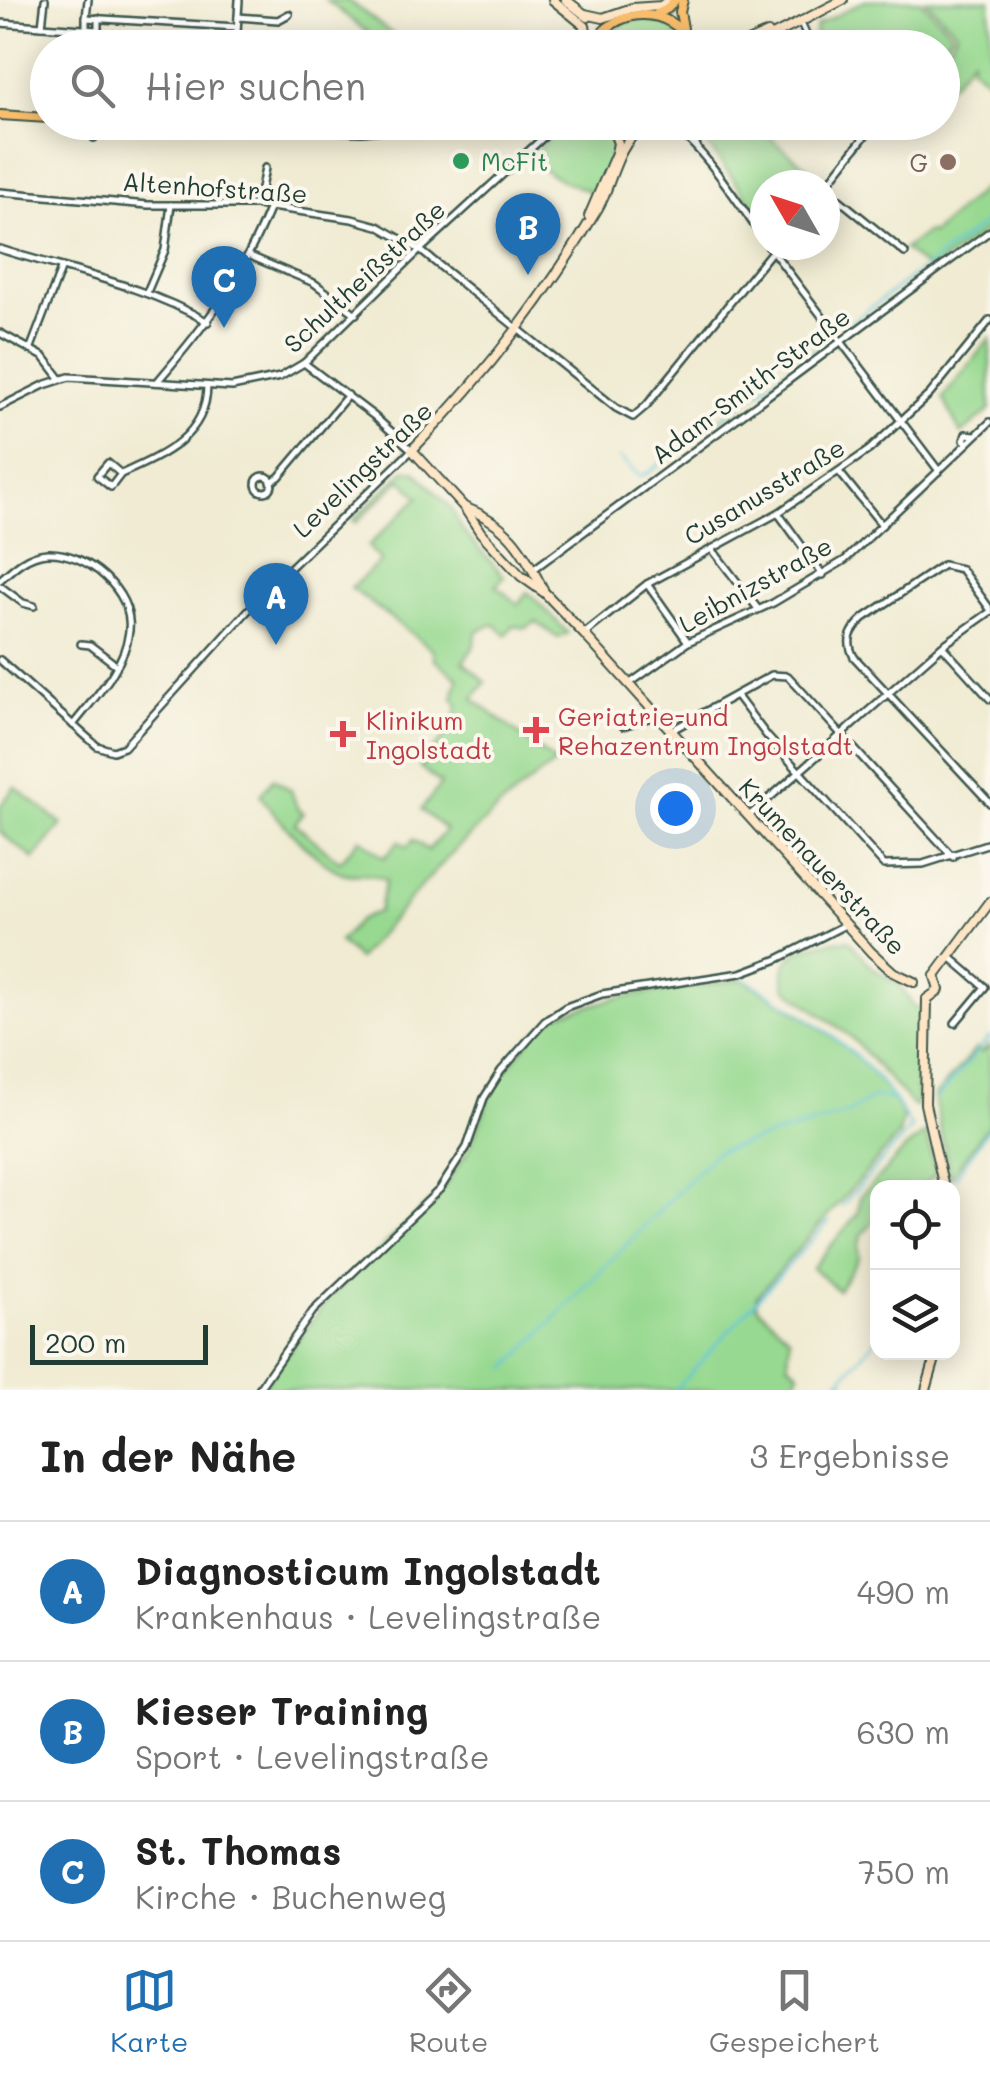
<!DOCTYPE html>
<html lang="de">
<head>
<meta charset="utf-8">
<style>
	:root { --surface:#fff; --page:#f6f6f6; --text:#222; --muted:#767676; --line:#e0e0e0; --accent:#1f6fb2 }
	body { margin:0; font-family:Mali,sans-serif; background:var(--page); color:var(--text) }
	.controls { position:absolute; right:30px; bottom:30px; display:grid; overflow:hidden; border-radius:20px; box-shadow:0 5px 25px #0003 }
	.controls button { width:90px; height:90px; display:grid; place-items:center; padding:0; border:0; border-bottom:2px solid var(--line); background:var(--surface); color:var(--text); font:50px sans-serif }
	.compass { position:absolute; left:750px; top:170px; width:90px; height:90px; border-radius:50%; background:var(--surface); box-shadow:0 5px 25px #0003; rotate:309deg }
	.scale { position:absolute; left:30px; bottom:25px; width:178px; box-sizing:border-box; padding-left:10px; border:5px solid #1f3d34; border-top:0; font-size:28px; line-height:35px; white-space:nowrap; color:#1f3d34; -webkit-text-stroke:8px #fbf7ec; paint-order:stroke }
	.you { position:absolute; left:675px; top:808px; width:35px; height:35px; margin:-25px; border:8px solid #fff; border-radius:50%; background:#1a73e8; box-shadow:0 0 0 15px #1a73e833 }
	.badge { display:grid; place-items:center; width:65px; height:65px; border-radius:50%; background:var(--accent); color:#fff; font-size:32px; font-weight:700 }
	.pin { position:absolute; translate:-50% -82px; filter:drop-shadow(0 2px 5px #0008) }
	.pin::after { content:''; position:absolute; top:52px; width:35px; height:30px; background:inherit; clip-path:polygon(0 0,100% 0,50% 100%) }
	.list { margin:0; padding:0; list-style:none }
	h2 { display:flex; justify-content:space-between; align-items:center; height:130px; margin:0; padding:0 40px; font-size:42px }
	h2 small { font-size:32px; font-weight:400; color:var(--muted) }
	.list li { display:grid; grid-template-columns:65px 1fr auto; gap:30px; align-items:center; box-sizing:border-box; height:140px; padding:0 40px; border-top:2px solid var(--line) }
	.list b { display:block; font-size:38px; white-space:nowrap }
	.list p { margin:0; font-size:32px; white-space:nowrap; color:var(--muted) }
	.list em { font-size:32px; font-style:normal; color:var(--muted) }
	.icon { flex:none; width:55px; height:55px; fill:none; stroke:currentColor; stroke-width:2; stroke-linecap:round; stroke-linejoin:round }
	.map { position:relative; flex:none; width:990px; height:1390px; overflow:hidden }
	.search { position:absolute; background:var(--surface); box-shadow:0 5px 25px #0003; left:30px; right:30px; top:30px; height:110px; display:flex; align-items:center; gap:25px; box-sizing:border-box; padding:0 35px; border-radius:55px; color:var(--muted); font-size:38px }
	.sheet { height:550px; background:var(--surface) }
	nav { display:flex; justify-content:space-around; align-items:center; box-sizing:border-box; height:140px; border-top:2px solid var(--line); background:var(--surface); font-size:28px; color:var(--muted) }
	nav a { display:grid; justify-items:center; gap:5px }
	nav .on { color:var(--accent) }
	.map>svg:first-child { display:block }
</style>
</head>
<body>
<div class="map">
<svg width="990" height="1390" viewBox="0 0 990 1390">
	<rect width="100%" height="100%" fill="#fbf7ec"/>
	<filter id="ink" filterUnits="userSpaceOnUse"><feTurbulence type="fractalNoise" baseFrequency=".01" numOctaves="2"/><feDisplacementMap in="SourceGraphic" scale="20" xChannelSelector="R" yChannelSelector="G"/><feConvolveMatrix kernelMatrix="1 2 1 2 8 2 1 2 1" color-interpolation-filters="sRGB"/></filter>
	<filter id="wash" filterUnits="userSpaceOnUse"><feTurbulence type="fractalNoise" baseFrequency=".0048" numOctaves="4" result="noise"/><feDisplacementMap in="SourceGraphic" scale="40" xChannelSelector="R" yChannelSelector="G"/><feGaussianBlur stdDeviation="2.25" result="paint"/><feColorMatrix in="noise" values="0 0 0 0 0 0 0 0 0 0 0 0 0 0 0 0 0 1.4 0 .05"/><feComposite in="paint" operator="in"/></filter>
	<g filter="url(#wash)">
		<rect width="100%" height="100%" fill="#f0ebd2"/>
		<g fill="#97d990" stroke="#5b8b62" stroke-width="2.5">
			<polygon points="326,0 348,0 409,47 386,47"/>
			<polygon points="866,0 920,0 952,33 940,48 832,47 815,34 816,26"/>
			<polygon points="925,0 990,0 990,81 971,66 973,57 950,85 943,79 943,54 957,32"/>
			<path d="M641,18L670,25L691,48H594C606,29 620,23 641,18Z"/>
			<path d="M563,123H603C626,143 605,171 596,194L561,180L528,160Z"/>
			<polygon points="698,123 752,123 819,177 813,185 765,185 765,221 695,128"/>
			<polygon points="990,182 990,227 930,271 904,249 928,232 932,234"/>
			<polygon points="990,338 990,410 961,434 943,398"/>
			<path d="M404,471H415L451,508L463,531L504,576L496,586L518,604L527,592L531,595L568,633L558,638L536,622L526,628L513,626L506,635L494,624L477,631L473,648L463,662L486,682L473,699L556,763C478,817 419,888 358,959L339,942L359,920L378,912L386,880C366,870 353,878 340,872C315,861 276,817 260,795L273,779L291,790L297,808L303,812L295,824L340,862L360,838L384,858L399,841L407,847L413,840L428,850L446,830L421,810L441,784L420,767L453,725L458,704L453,699L458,678L434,659L433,650L351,588L381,561L368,546L419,497L401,479L356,523L353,520Z"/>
			<polygon points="15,787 62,824 34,859 0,832 0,806"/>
			<path d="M849,940L872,967L898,984L913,1005L923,1011L917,1059V1106H913L851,1037L786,988C785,982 783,977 784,971C786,946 830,941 849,940Z"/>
			<path d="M742,979C800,1012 872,1055 903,1116L899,1135L756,1297L757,1307L790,1337L788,1363L799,1372L791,1390H260L329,1298L443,1189L470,1147L495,1085L535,1033L557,1015L617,998Z"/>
			<polygon points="990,1045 990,1123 950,1178 934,1097 976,1049 982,1053"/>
			<polygon points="926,1133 936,1174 921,1187 878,1188 877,1217 862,1235 858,1246 859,1257 838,1290 812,1268 858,1213 860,1197 906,1148"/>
		</g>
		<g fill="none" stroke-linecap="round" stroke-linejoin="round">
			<g stroke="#5dc3da" stroke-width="2.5">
				<polyline points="845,327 990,219"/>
				<polyline points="619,457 640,476 648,473 826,341"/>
				<path d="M743,978C808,1015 876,1059 911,1128L842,1206"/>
				<polyline points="937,1098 990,1037"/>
				<polyline points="955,1178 990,1126"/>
				<polyline points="507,1368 716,1152 848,1113 874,1097 895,1099"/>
				<polyline points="675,1390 829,1221"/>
				<polyline points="831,1390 878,1338"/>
				<polyline points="843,1390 843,1377"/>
			</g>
		</g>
	</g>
	<g filter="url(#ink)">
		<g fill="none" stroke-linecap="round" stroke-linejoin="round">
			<defs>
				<g id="street">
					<polyline points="86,17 88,0"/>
					<polyline points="238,17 278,20 289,14"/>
					<polyline points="800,21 806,34 821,48"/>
					<polyline points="0,23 98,30 98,18"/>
					<polyline points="42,26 45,0"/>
					<polyline points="86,29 86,18 237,27"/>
					<polyline points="236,48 239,0"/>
					<polyline points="94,122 94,138"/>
					<polyline points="686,122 697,146"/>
					<path d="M667,125C696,134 745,213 765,241"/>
					<polyline points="825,187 876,122"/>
					<polyline points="825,188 905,253"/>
					<polyline points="0,192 148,205 257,205 352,219 378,226 420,250 616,408 633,417 646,406 777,245"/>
					<polyline points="258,204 265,168"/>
					<polyline points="768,245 939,471"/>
					<path d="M0,249C70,271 144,285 208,322"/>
					<polyline points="250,256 314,283 356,314"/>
					<polyline points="147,292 165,250 171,205"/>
					<polyline points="0,333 44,357 60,378"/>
					<polyline points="30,350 61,269"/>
					<path d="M157,382C208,322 240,281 270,207"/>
					<polyline points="0,407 44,385 69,377 232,387 280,377 304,363 420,250 547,134 552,126"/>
					<polyline points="968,443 964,440 966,434 975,435"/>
					<polygon points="108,463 121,474 111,487 97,476"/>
					<polyline points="840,473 882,525"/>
					<path d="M121,474C161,456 206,437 207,387"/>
					<circle cx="264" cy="484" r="8"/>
					<polyline points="271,482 279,477 348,395"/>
					<polyline points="778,513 823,575"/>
					<polyline points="712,549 758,609"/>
					<polyline points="534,569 990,231"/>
					<path d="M0,580C13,568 28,554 47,553C86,551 134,591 129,631C125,667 94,698 73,725"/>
					<polyline points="647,584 688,642"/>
					<polyline points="0,586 23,603 34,606"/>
					<path d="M990,609L961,569L943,565L864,618C851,630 845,640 854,657L990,803"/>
					<polyline points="585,633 647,584 778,513 869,450 930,394 990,320"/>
					<polyline points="81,644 90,645 116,665"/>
					<polyline points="942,646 990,699"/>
					<polyline points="0,660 97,746 113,751 124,747 262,595 412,450 374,416 304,363"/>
					<polyline points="629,684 688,642 773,603 845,560 990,422"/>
					<polyline points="736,695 767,736 884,865 923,864 990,843"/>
					<polyline points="623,726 658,715"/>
					<polyline points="672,730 772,675 788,676 953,857"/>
					<polyline points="749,816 942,646 990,612"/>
					<polyline points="950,957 985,987 955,1023"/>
					<polyline points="258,1390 313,1311 440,1189 467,1147 484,1098 501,1071 545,1021 566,1007 602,994 741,973 778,959 845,925"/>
				</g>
				<g id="secondary">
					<polyline points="553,0 585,26 590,47"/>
					<polyline points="566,0 588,17"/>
					<polyline points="585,14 603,18 632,8 661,6 669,0"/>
					<polyline points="734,48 768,33"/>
					<polyline points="749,48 843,0"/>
					<path d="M641,129C616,145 612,184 598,208C545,298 485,376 412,450L464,507L481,533L521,576L545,593L584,634L871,952L893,972L914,982"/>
					<polyline points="589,216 616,153 618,143 610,122"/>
					<path d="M464,507C510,525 521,548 543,589"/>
					<polyline points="935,976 990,902"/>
					<polyline points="927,999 925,1104 944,1188"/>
					<polyline points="927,999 939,990 935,976"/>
					<polyline points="952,1227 955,1264 952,1287"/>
					<polyline points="926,1390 937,1352"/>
				</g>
				<g id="primary">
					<polyline points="657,14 667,9 675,0"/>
					<polyline points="683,28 680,12 683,0"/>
					<path d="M590,48C615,5 670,3 695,48"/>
					<polyline points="0,115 48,118"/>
					<polyline points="135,122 362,131 454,122"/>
					<polyline points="616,122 645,129 669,122"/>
				</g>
			</defs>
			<use href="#street" stroke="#3e574c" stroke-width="10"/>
			<use href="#secondary" stroke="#3e574c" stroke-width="12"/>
			<use href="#primary" stroke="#3e574c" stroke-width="12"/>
			<use href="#street" stroke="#fff" stroke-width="5"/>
			<use href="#secondary" stroke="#fde5c5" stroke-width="8"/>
			<use href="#primary" stroke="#f9be6d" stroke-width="8"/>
		</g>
	</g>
	<circle fill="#2e9e5b" stroke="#fbf7ec" stroke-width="4" cx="461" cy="161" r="10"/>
	<circle fill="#8d6e63" stroke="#fbf7ec" stroke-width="4" cx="948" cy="162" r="10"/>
	<g fill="#e0444e" stroke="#fbf7ec" stroke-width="4">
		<path d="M531 715h10v10h10v10h-10v10h-10v-10h-10v-10h10z"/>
		<path d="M338 719h10v10h10v10h-10v10h-10v-10h-10v-10h10z"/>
	</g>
	<g text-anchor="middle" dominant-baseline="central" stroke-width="8" stroke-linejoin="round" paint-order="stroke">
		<g font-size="25" fill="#27864d" stroke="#fbf7ec" text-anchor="start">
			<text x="481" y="161">McFit</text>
		</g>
		<g font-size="25" fill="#785e54" stroke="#fbf7ec" text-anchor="end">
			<text x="928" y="162">G</text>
		</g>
		<g font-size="25" fill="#1f3d34" stroke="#fbf7ec">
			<text transform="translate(215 187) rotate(4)">Altenhofstraße</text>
			<text transform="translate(364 276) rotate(-43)">Schultheißstraße</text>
			<text transform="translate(750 385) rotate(-37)">Adam-Smith-Straße</text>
			<text transform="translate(362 469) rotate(-44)">Levelingstraße</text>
			<text transform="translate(764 491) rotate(-31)">Cusanusstraße</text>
			<text transform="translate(755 584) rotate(-29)">Leibnizstraße</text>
			<text transform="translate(823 866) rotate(47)">Krumenauerstraße</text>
		</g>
		<g font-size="25" fill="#be3a42" stroke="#fbf7ec" text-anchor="start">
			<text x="558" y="716">Geriatrie-und<tspan x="558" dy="29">Rehazentrum Ingolstadt</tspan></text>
			<text x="366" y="720">Klinikum<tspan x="366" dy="29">Ingolstadt</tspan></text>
		</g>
	</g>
</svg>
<div class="controls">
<button><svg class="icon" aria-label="locate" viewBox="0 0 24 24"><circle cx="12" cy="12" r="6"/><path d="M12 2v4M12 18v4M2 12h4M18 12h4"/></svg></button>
<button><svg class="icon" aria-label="layers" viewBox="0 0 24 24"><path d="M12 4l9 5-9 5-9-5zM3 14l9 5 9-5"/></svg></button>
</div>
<svg class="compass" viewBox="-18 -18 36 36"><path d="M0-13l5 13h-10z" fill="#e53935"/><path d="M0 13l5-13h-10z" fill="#767676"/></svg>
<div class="scale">200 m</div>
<div class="you"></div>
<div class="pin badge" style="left:276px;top:645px">A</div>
<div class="pin badge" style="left:528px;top:275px">B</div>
<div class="pin badge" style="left:224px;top:328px">C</div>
<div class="search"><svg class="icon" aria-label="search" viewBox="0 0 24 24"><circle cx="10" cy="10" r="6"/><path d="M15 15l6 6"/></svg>Hier suchen</div>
</div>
<section class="sheet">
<h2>In der Nähe<small>3 Ergebnisse</small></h2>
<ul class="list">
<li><span class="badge">A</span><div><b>Diagnosticum Ingolstadt</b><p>Krankenhaus · Levelingstraße</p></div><em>490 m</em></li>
<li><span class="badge">B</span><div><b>Kieser Training</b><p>Sport · Levelingstraße</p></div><em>630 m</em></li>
<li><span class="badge">C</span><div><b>St. Thomas</b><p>Kirche · Buchenweg</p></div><em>750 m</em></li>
</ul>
</section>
<nav>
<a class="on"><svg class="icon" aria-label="map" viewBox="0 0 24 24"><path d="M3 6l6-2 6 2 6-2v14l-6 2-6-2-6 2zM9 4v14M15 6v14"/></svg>Karte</a>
<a><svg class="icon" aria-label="directions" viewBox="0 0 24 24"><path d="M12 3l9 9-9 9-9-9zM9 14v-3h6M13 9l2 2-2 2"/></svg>Route</a>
<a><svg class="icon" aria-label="saved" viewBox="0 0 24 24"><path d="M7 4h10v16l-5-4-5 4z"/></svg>Gespeichert</a>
</nav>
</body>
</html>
